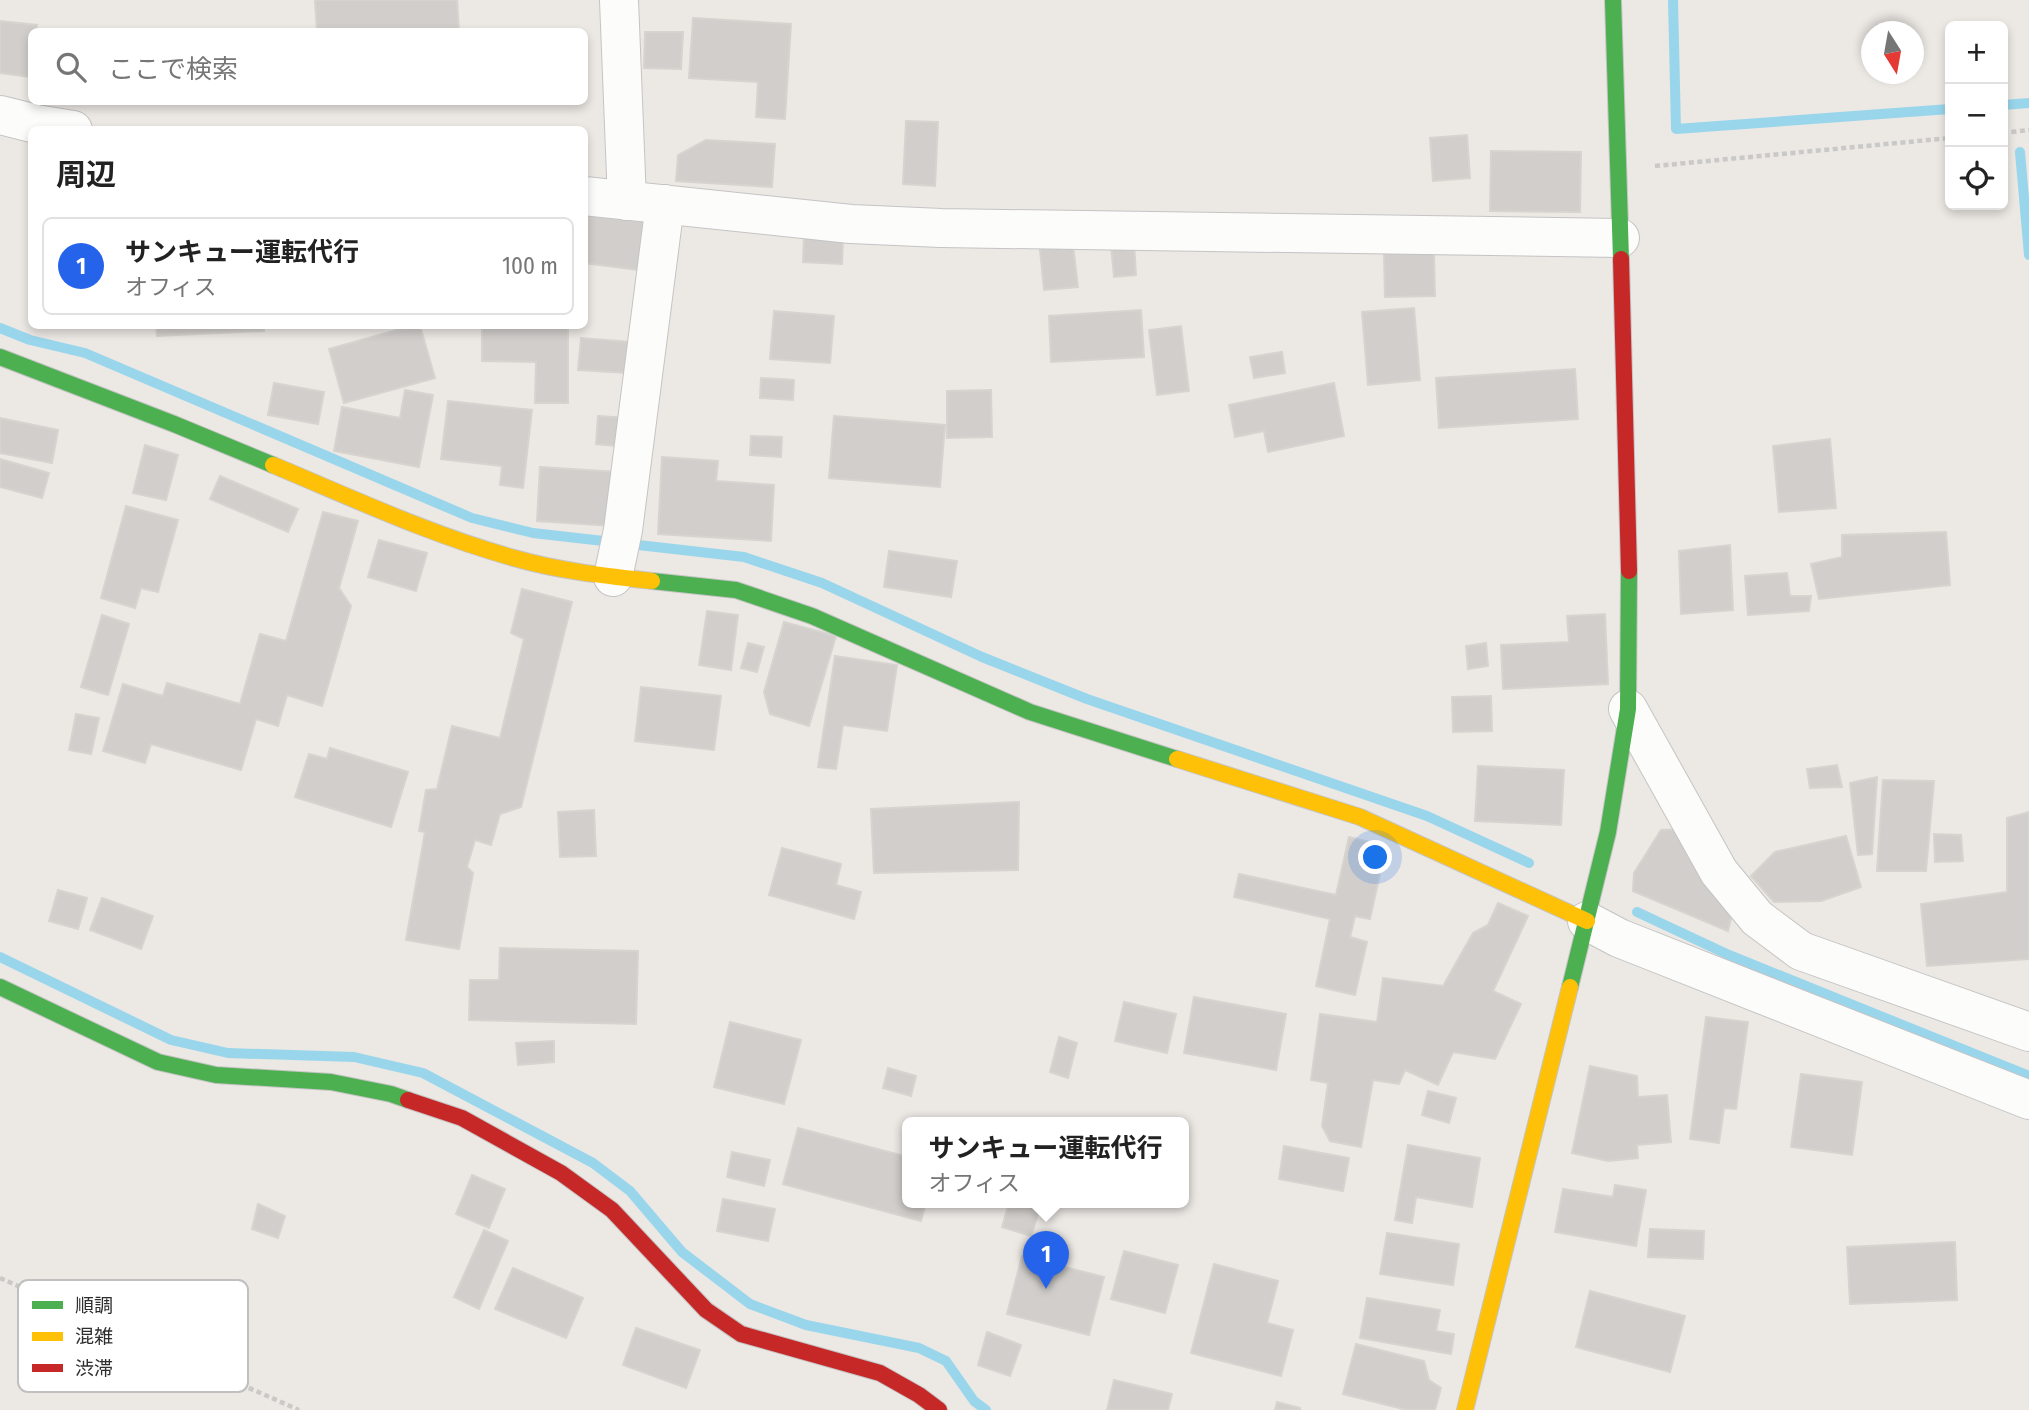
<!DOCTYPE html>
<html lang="ja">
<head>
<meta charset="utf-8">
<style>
	:root { --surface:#fff; --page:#f6f6f6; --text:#222; --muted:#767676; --line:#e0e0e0; --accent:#2563eb }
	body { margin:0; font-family:"Fira Sans Condensed","Noto Sans JP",sans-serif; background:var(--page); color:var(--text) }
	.controls { position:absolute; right:21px; top:21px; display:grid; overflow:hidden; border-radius:10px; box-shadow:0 4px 10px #0003 }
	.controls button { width:63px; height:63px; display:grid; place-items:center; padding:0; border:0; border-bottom:2px solid var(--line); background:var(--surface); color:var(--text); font:35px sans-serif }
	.compass { position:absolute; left:1861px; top:21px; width:63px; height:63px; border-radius:50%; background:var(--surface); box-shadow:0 4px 10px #0003; rotate:169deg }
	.you { position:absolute; left:1376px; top:858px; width:24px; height:24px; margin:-18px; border:5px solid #fff; border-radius:50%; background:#1a73e8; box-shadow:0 0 0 10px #1a73e833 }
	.badge { display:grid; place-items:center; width:46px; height:46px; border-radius:50%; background:var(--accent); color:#fff; font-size:23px; font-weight:700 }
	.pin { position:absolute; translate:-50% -58px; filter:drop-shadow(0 2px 4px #0008) }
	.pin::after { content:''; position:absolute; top:37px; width:24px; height:21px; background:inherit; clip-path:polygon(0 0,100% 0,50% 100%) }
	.popup { position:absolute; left:902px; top:1117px; width:287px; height:91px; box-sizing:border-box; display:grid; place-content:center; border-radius:10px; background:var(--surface); filter:drop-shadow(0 2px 5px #0005); font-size:23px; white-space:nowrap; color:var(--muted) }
	.popup b { font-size:26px; color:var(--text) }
	.popup::after { content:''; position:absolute; left:50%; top:100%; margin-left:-14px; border:14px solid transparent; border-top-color:var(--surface) }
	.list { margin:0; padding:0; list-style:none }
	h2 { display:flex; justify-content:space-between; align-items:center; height:91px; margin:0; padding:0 28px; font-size:30px }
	h2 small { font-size:23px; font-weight:400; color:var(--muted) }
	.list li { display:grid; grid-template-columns:46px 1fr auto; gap:21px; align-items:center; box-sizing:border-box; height:98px; margin:0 14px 14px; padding:0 14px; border:2px solid var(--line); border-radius:10px }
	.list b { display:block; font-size:26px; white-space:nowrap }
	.list p { margin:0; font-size:23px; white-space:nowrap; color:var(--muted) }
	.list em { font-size:23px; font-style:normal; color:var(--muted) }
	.icon { flex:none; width:38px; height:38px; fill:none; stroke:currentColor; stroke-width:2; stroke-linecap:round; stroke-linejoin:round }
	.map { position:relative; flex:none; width:2029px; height:1410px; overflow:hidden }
	.search { position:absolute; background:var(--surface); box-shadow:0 4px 10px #0003; left:28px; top:28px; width:560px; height:77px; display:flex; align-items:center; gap:18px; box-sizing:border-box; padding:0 24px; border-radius:10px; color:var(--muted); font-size:26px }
	.panel { position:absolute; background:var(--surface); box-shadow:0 4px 10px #0003; left:28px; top:126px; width:560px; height:203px; border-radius:10px }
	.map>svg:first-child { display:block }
</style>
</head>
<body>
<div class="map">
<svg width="2029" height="1410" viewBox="0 0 2029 1410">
	<rect width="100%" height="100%" fill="#ece8e4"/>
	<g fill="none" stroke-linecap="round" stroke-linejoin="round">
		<g stroke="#99d6ec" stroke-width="10">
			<polyline points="1673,0 1676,129 1950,109"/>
			<polyline points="2003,105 2029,103"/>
			<polyline points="2020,152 2029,255"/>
			<polyline points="0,328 30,340 85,353 472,518 533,533 744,557 822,583 982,657 1087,699 1427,816 1529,863"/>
			<polyline points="1637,912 1729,955 2029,1076"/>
			<polyline points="0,957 171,1040 228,1053 354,1057 423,1073 593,1163 630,1191 682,1252 750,1304 806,1325 919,1348 946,1361 974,1401 986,1410"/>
		</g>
	</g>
	<g fill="#d1cecb" stroke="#d7d4d0" stroke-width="2">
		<polygon points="315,0 457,0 459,32 317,32"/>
		<polygon points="693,18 791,24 785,119 756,117 758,82 689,78"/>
		<polygon points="0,21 37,25 36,32 32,32 31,77 0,73"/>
		<polygon points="645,32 683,32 681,69 644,68"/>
		<polygon points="906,121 938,122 935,186 903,184"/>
		<polygon points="1467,135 1470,178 1433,181 1430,138"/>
		<polygon points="706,140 775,144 772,187 676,181 678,155"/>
		<polygon points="1491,151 1581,152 1580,212 1490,211"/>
		<polygon points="584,215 644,222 638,270 584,263"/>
		<polygon points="804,237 843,238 842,264 803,262"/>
		<polygon points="1072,237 1078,287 1044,290 1039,240"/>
		<polygon points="1134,243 1136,275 1114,277 1111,245"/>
		<polygon points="1434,253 1435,296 1385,297 1384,254"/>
		<polygon points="1414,308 1420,380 1368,385 1362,312"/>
		<polygon points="1141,310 1144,357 1051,362 1049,316"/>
		<polygon points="774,311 834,316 830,363 770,359"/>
		<polygon points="156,326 264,326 264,331 157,336"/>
		<polygon points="411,326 420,326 435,378 344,403 329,349"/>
		<polygon points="482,326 568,326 568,403 535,403 536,362 482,361"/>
		<polygon points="1181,326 1189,391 1157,395 1149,330"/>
		<polygon points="581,338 630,342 628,373 578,370"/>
		<polygon points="1282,352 1285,373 1254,378 1250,357"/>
		<polygon points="1575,369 1578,419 1439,428 1436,378"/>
		<polygon points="761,378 794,380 793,400 760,398"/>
		<polygon points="274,383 324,392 318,424 268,415"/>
		<polygon points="1334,383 1344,436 1268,452 1264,431 1235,437 1229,405"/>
		<polygon points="405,390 433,395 419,467 334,451 342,407 400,418"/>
		<polygon points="991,390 992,437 947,438 947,391"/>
		<polygon points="448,401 532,410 523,488 500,485 502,466 441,459"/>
		<polygon points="598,416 628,418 626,447 596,444"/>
		<polygon points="834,416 945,425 940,487 829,478"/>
		<polygon points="0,418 58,430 52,463 0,453"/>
		<polygon points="751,436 782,437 781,457 750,455"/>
		<polygon points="1830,439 1836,508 1779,512 1773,446"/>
		<polygon points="145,445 178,455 166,500 133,493"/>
		<polygon points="662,457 718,461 716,481 774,485 771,541 658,534"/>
		<polygon points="0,459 49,473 42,498 0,487"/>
		<polygon points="540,467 617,472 613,526 537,521"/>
		<polygon points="220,476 298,509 288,532 210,499"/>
		<polygon points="126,506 178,520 158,592 141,588 135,608 101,598"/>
		<polygon points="323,512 358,521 339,588 351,606 322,706 287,695 278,726 256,719 241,770 151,744 145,763 103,751 123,684 163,696 167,683 240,704 260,634 286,641"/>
		<polygon points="1946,532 1950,585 1819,599 1811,564 1842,557 1842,535"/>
		<polygon points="379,540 427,553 416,591 368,577"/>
		<polygon points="1730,545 1733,610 1681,614 1679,551"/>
		<polygon points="889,551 957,561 951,597 884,587"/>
		<polygon points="1787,573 1790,596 1811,596 1809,611 1748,615 1745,576"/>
		<polygon points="522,589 572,602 521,807 500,814 491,845 475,840 467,867 473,873 459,949 406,940 425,832 419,831 426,790 437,789 452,726 500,738 524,639 511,633"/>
		<polygon points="707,611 738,615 731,670 699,665"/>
		<polygon points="1605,614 1608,684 1503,689 1501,645 1569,642 1567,616"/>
		<polygon points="102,615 129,624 108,695 81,687"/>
		<polygon points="784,622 836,636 809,726 770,714 764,692"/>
		<polygon points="748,643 764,647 757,672 741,668"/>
		<polygon points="1486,643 1488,666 1468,669 1466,646"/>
		<polygon points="835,656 897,665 887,731 843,725 836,769 818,767"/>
		<polygon points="641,687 721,696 714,750 635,741"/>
		<polygon points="1491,696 1492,731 1453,732 1452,697"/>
		<polygon points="76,714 99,718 91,754 69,750"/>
		<polygon points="330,748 408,772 391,827 295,797 309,754 327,759"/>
		<polygon points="1837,765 1842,787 1810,788 1807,769"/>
		<polygon points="1478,766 1564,770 1561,825 1475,821"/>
		<polygon points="1877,777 1872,854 1858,855 1850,783"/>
		<polygon points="1883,780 1934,781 1926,871 1877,871"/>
		<polygon points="1019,802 1018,870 874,873 871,809"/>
		<polygon points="594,810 596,856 560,857 558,812"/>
		<polygon points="2029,812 2029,959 1927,966 1921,904 2007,892 2007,818"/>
		<polygon points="1685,829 1734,906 1728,931 1633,891 1634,873 1661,830"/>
		<polygon points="1934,834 1961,835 1963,861 1935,862"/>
		<polygon points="1846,836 1861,887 1821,901 1774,902 1751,876 1775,852"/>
		<polygon points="1349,837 1386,846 1370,919 1355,916 1350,937 1367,942 1355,995 1316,986 1330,919 1234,897 1239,874 1336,895"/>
		<polygon points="782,848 841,864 836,885 861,892 854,919 769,895"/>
		<polygon points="58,890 87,898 78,929 49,921"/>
		<polygon points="102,898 153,916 141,949 90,930"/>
		<polygon points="1498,903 1528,916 1493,991 1521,1004 1495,1059 1453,1052 1438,1085 1405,1070 1399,1084 1373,1080 1361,1147 1330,1141 1322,1126 1328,1083 1311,1080 1320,1014 1377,1022 1383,978 1443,986 1473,933 1488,925"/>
		<polygon points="500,948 638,951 636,1024 469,1020 470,980 499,980"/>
		<polygon points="1194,997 1286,1014 1276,1070 1184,1053"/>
		<polygon points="1124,1002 1176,1014 1167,1053 1115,1041"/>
		<polygon points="1706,1017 1748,1022 1736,1109 1724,1108 1719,1143 1690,1139"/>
		<polygon points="730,1022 801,1040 784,1104 714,1087"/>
		<polygon points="1059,1037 1077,1043 1068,1078 1050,1072"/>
		<polygon points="554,1041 554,1062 518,1065 516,1043"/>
		<polygon points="1590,1066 1637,1076 1638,1097 1667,1095 1671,1142 1637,1145 1638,1158 1608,1161 1572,1153"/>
		<polygon points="888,1068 916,1076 911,1096 883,1088"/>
		<polygon points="1801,1074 1862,1082 1852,1155 1791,1147"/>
		<polygon points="1428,1091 1456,1098 1449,1123 1422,1115"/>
		<polygon points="798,1128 908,1157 908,1203 926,1203 921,1221 783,1184"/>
		<polygon points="1408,1145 1480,1158 1472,1207 1416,1197 1412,1223 1395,1220"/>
		<polygon points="1284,1146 1349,1158 1343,1191 1279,1179"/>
		<polygon points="732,1152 770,1160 764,1186 727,1177"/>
		<polygon points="472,1175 505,1189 489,1228 456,1214"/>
		<polygon points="1615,1185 1646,1190 1636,1246 1555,1232 1563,1189 1613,1197"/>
		<polygon points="723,1199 775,1209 768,1241 717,1231"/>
		<polygon points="1009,1203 1024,1203 1040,1208 1031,1236 1002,1227"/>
		<polygon points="258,1204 285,1216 278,1238 252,1229"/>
		<polygon points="1650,1229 1704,1231 1703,1259 1648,1257"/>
		<polygon points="484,1230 508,1241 479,1309 454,1297"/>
		<polygon points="1387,1233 1459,1244 1453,1285 1380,1274"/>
		<polygon points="1955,1242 1957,1300 1850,1304 1847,1247"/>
		<polygon points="1124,1251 1178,1265 1165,1313 1111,1299"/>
		<polygon points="1022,1256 1104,1277 1089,1335 1007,1314"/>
		<polygon points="1214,1264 1278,1281 1267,1323 1293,1330 1281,1376 1191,1353"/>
		<polygon points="513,1268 583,1298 566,1338 495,1309"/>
		<polygon points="1590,1291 1685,1316 1670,1372 1576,1347"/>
		<polygon points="1367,1298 1440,1310 1436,1331 1454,1334 1451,1354 1360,1338"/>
		<polygon points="636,1328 700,1350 686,1388 623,1365"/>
		<polygon points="987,1332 1021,1345 1010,1376 978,1365"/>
		<polygon points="1356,1344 1424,1361 1429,1380 1441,1388 1435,1410 1407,1410 1343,1394"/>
		<polygon points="1114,1380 1172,1394 1168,1410 1107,1410"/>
		<polygon points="1277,1402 1300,1408 1300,1410 1275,1410"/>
	</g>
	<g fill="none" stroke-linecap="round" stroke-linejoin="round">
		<defs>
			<g id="street">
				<polyline points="619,0 627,201"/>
				<polyline points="0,115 36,124 73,130"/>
				<polyline points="584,196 851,224 941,228 1620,238"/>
				<polyline points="613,577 623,530 665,204"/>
				<polyline points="1628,709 1719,872 1757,918 1801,951 2029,1032"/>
				<polyline points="1587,921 1619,938 2029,1100"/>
			</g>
			<g id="fast">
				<polyline points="1613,0 1621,259"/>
				<polyline points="0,357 174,424 273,465"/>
				<polyline points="652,581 736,590 812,616 1030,712 1177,759"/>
				<polyline points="0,987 158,1062 216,1075 331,1082 391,1094 408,1100"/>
				<polyline points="1570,987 1608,832 1628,709 1629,571"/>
			</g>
			<g id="slow">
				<path d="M273,465C352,498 431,535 514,558C559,571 607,576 652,581"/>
				<polyline points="1177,759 1360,817 1587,921"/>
				<polyline points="1465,1410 1570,987"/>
			</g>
			<g id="jam">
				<polyline points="1621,259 1629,571"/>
				<polyline points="408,1100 462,1118 561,1173 612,1210 706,1310 741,1334 880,1373 919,1395 939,1410"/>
			</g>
		</defs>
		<use href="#street" stroke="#c5c4c5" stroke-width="40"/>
		<use href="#fast" stroke="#c5c4c5" stroke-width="18"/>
		<use href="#slow" stroke="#c5c4c5" stroke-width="18"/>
		<use href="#jam" stroke="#c5c4c5" stroke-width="18"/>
		<g stroke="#c9c9c8" stroke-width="4.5" stroke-dasharray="5 3.5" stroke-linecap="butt">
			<polyline points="2003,133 2029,130"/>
			<polyline points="1655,166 1950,138"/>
			<polyline points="0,1278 299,1410"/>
		</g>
		<use href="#street" stroke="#fcfcfb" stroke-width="38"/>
		<use href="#fast" stroke="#4caf50" stroke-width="16"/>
		<use href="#slow" stroke="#ffc107" stroke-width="16"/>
		<use href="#jam" stroke="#c62828" stroke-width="16"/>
	</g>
	<rect x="18" y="1280" width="230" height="112" rx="10" fill="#fff" stroke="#c0c0c0" stroke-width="2"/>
	<rect x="32" y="1301" width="31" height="8" fill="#4caf50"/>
	<rect x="32" y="1332" width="31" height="9" fill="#ffc107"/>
	<rect x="32" y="1364" width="31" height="8" fill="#c62828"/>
	<g font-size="19" fill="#2e2e2e">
		<text x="75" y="1312">順調</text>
		<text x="75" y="1343">混雑</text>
		<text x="75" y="1375">渋滞</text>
	</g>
</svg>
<div class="controls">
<button>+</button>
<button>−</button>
<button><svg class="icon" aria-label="locate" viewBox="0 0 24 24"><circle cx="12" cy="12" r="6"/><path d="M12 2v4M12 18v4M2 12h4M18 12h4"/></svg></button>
</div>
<svg class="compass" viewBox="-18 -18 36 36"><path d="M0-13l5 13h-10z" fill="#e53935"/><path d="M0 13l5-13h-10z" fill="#767676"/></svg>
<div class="you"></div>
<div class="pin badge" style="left:1046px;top:1289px">1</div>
<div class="popup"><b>サンキュー運転代行</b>オフィス</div>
<div class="search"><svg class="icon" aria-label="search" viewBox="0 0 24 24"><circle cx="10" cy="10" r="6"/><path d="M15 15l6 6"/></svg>ここで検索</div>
<section class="panel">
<h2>周辺<small></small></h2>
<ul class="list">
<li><span class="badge">1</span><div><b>サンキュー運転代行</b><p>オフィス</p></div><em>100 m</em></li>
</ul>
</section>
</div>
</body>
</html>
